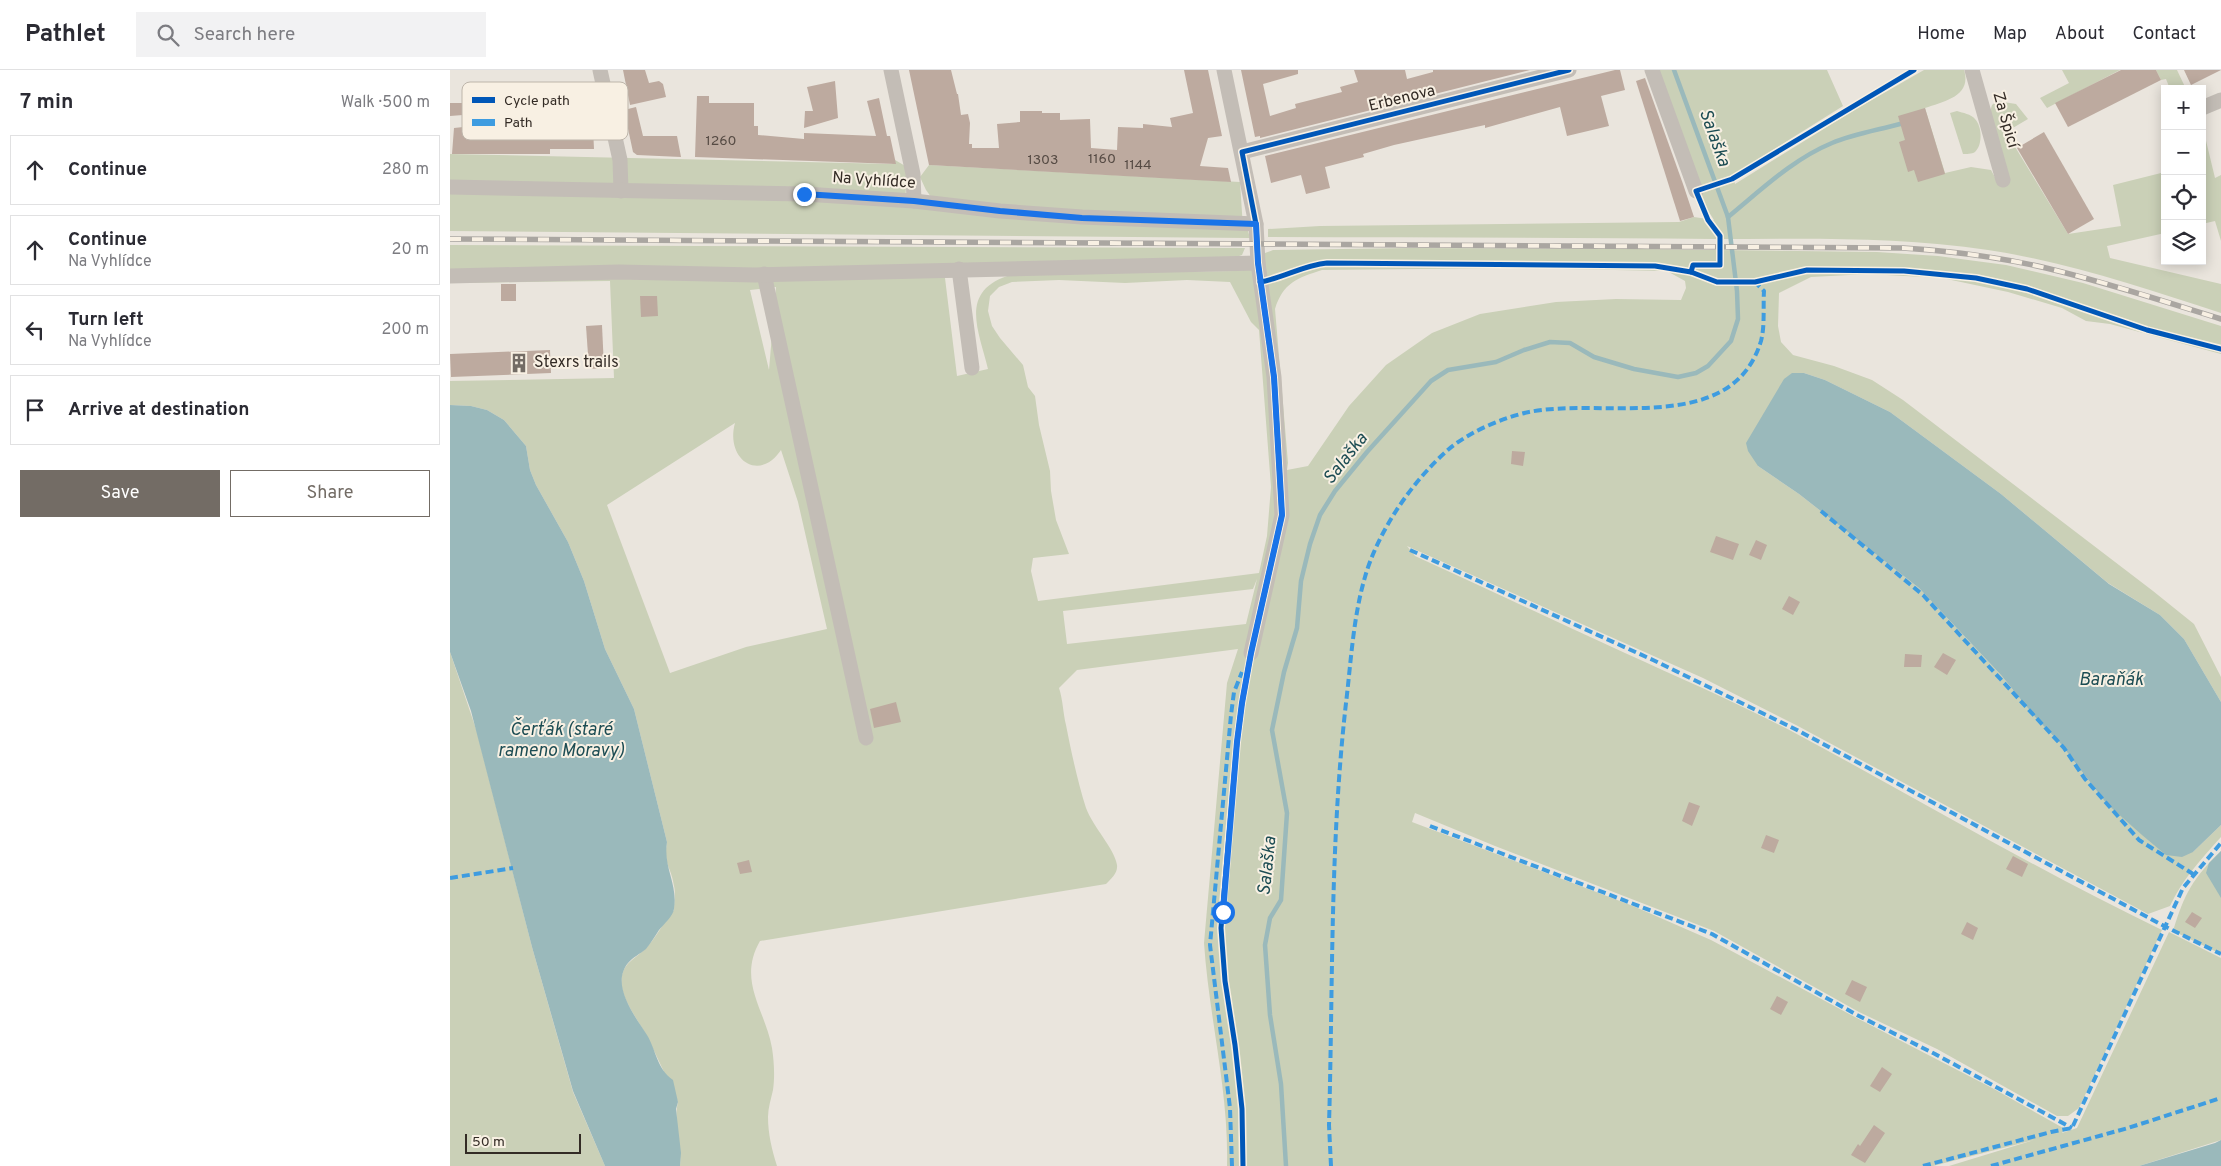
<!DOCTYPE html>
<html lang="en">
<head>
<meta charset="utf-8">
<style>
	:root { --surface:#fff; --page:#f2f2f3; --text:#2b2b33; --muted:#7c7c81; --line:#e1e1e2; --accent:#736c65 }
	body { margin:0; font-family:Overpass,sans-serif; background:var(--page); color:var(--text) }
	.controls { position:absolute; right:15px; top:15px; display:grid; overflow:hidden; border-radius:0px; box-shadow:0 2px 12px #0003 }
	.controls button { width:45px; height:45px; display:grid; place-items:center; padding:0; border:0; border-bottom:1px solid var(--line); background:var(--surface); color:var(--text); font:25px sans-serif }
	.scale { position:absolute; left:15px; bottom:12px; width:116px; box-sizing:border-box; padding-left:5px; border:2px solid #332b25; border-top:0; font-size:14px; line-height:18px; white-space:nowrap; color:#332b25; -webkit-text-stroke:4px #f8f0e3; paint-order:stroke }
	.stop { position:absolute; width:15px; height:15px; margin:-11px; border:4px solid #1a73e8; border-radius:50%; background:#fff }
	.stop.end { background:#1a73e8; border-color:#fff; box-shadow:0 1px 5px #0008 }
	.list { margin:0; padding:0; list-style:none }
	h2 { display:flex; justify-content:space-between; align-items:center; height:65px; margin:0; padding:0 20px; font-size:21px }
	h2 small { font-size:16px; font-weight:400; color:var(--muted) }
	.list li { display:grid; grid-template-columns:32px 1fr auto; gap:15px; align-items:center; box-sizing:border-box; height:70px; margin:0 10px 10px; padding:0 10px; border:1px solid var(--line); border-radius:0px }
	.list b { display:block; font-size:19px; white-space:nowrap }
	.list p { margin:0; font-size:16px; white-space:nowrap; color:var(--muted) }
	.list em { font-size:16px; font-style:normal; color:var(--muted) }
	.actions { display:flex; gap:10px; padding:15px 20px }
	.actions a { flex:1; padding:11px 0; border:1px solid var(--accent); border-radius:0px; text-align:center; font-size:18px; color:var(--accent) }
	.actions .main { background:var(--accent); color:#fff }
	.icon { flex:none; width:28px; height:28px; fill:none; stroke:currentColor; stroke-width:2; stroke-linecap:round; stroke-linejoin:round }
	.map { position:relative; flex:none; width:1771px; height:1096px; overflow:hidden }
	header { display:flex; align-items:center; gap:30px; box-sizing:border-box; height:70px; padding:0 25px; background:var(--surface); border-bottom:1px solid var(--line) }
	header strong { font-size:24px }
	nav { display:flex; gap:28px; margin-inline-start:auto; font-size:18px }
	.search { width:350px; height:45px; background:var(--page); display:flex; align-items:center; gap:12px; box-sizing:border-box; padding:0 18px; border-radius:0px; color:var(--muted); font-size:19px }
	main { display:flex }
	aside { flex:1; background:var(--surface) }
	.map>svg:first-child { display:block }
</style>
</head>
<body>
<header>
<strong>Pathlet</strong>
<div class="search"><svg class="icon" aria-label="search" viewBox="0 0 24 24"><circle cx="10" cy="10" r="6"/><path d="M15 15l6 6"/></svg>Search here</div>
<nav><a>Home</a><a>Map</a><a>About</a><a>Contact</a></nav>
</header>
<main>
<aside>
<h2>7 min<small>Walk · 500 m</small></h2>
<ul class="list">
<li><svg class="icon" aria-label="ahead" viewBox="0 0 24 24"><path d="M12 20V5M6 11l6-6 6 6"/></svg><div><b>Continue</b></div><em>280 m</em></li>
<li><svg class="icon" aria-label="ahead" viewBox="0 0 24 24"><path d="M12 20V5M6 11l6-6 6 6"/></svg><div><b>Continue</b><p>Na Vyhlídce</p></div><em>20 m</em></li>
<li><svg class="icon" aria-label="left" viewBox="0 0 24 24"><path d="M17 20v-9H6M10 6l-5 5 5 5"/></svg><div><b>Turn left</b><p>Na Vyhlídce</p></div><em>200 m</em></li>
<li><svg class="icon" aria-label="arrive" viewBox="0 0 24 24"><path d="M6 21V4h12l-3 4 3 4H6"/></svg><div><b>Arrive at destination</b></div></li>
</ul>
<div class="actions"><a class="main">Save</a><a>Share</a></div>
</aside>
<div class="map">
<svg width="1771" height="1096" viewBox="0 0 1771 1096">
	<rect width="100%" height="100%" fill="#eae5dd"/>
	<g fill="#cad0b7" fill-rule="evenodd">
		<path d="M1209,0H1377L1393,36L1283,105L1285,114L1406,39L1474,0H1514C1522,26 1495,31 1475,38L1495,103L1521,97L1541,100L1548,113L1540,42L1542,35L1547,31L1566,34L1578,49L1556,62L1618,164L1671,156L1663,115L1715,102V163L1657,176L1660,188L1771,214V243C1694,218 1618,192 1538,180C1447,166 1354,169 1263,169C1114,167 966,168 818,167V159L870,156L1229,152L1244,147L1264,150L1255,136Z"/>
		<polygon points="1612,0 1670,0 1597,38 1590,28 1619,13"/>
		<polygon points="1706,0 1727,0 1736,19 1720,19 1716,9 1711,10"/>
		<path d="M1507,41C1513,43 1521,44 1525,49C1532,56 1533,75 1525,82C1522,84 1516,84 1513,84L1500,43Z"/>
		<polygon points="1752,54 1765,108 1771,105 1771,171 1765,151 1752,154"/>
		<polygon points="0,84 442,94 445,90 457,97 455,135 489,138 476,120 470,107 479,95 790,112 793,158 798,161 800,168 0,161"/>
		<path d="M0,175L795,178L792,185L786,187L495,208L507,306L538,299C528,258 508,220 563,204L785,201L802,199L815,183L823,180L961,178L1190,179L1427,182L1488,186L1556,195L1633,213L1771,256V284L1660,254L1636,251L1612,238L1558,222L1492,208L1418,204L1361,207L1329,223L1328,256L1331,272L1343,285L1384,296L1422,310L1453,330L1703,521L1744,554L1771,607V632L1734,569L1710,545L1658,513L1551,424L1440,342L1375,310L1354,303L1308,396L1349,424L1469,518L1551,605L1585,647L1610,673L1656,733L1743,782L1771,755V767C1751,789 1732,810 1720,836L1698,844L1346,655L1253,608L957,476L965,486C1035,518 1105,551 1175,583C1232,609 1290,634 1345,663C1468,729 1587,800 1712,860L1629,1038L1618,1046H1607L1487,979L1409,942L1264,861L1045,776L965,743L962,752L1183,836L1261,870L1403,946L1544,1019L1615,1059L1612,1063L1627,1058L1719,862L1771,888V1070L1689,1096H1499L1584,1070L1483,1096H777C779,1021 759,948 754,873L777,613L788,579L627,600L609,618C613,630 613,643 616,655C621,681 628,713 636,738C643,757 664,778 667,795C668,803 661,809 656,814L310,871C287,911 315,939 322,978C324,991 325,1007 323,1020C321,1029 318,1038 318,1047C318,1064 322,1080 327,1096H230C232,1075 223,1052 228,1032C218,1011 208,988 197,967C189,950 167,925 172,905C175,892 186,888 194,880C206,869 213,852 224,840C224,833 226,823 224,816C221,795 213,796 217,772L184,639L155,579L134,511L118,472L86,415L80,400L76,376L54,350L37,340L21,336L0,335V311L164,308L160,211L0,213ZM1060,198L1217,201L1235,211L1236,218L1231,230L1166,229L1106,232L1030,244L982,263L936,295L899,336L858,396L837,400L838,393L825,239C833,213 847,208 872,200ZM609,210L675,213L737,210L780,212L801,252L809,260L821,417L817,466L809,503L588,531L581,501L583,488L619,484L606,450L601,421L600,401L589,355L585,326L578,317L573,295L550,268L542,256L538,241L540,226L549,217L562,212ZM326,217L319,300L300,220ZM285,353C275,389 309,413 331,380L348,432L377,559L296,577L220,603L157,435ZM807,509L796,554L617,574L613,541L803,519Z"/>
		<polygon points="0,582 27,662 82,877 123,1022 155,1096 0,1096"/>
		<path d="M1771,781V884L1723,861C1734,824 1743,808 1771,781Z"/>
	</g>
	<g fill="#9ab9bb">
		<polygon points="1342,303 1354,303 1375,310 1440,342 1551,424 1659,514 1710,545 1734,569 1771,632 1771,755 1743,782 1732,787 1716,785 1692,765 1656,733 1610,673 1585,647 1551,605 1469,518 1349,424 1308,396 1298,381 1296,373 1334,309"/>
		<path d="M0,335L21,336L37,340L54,350L76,376L80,400L86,415L118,472L134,511L155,579L184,639L217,772C213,798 228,813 224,839C223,846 214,854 209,860C205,866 201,873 196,879C190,884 183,887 178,893C160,915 185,946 197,965C206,980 207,999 223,1010L228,1032L226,1039L231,1083L230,1096H155L123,1021L82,877L21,641L0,582Z"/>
		<polygon points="1771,781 1771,828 1756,803 1759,793"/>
		<polygon points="1771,1070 1771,1096 1689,1096 1765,1073"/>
	</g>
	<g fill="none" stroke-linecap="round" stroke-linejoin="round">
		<g stroke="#9ab9bb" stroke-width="4.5">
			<path d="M1278,147C1311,120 1343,89 1382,73C1403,64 1428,60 1450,54"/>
			<polyline points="836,1096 831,1014 820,945 815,875 820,848 831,830 837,743 822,660 834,602 847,558 851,511 860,474 870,445 885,421 917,382 981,311 998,300 1046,292 1074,280 1100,272 1120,273 1144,287 1184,299 1228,307 1246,303 1258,296 1281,271 1288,249 1287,221 1278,147 1224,0"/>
		</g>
	</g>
	<g fill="#bdaa9f">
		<polygon points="173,0 195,0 199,13 209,11 213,14 216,27 180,35"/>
		<polygon points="459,0 501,0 507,24 508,24 511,45 518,44 520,53 519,74 522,74 522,78 549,78 547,54 570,52 570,41 592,41 592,43 610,43 610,50 640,49 641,78 667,80 668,57 693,58 693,54 722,57 720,48 743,43 734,0 758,0 772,66 758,68 750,96 778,98 781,112 479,95"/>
		<polygon points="791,0 848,0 848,4 813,14 820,46 846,38 845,34 892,22 890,17 908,12 904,0 955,0 957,9 983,2 983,0 1080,0 810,68 810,66 805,67"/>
		<polygon points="1165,0 1170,0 1175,20 1151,26 1159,56 1117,66 1110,37 1035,58 1035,55 944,75 913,84 914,87 875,97 880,118 856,124 851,105 821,113 815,86"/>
		<polygon points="1671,0 1706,0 1711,10 1618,57 1605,33"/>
		<polygon points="1734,0 1771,0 1741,15"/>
		<polygon points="1195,8 1233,114 1244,147 1230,151 1186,11"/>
		<polygon points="385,11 388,48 354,58 355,41 363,41 357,17"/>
		<polygon points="247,26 259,26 259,33 304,33 304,56 308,56 308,65 354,69 354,63 426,66 417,31 429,28 437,66 440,66 446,94 245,87"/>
		<polygon points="89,27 101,27 101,58 143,58 144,79 100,79 100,84 2,84 4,58 59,52 59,35 89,35"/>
		<polygon points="0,33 13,33 13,45 0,46"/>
		<polygon points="186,37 193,66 227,66 231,87 187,85 183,82 174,40"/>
		<polygon points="1475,38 1495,104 1468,112 1464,100 1458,102 1449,72 1455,70 1448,46"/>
		<polygon points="1594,62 1644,149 1618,164 1567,78"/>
		<rect x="51" y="214" width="15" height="17"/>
		<polygon points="190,226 207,226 208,246 191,247"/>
		<polygon points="152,255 154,298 139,299 136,256"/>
		<polygon points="100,280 101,303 1,307 0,284"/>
		<polygon points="1062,381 1075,382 1073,396 1061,394"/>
		<polygon points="1266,466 1289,474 1283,490 1260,482"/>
		<polygon points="1306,470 1317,475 1311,490 1299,485"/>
		<polygon points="1339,526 1350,532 1343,545 1332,539"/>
		<polygon points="1493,583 1506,590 1497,605 1484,597"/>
		<polygon points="1455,584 1472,585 1471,597 1454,597"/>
		<polygon points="446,632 451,652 424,658 420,639"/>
		<polygon points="1239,732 1250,736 1242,756 1232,751"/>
		<polygon points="1316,765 1329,770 1324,783 1311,778"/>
		<polygon points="1563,786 1578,794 1572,807 1556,799"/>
		<polygon points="299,790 302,802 290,804 287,793"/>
		<polygon points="1742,842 1752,848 1745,858 1735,852"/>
		<polygon points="1517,852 1528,858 1523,870 1511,864"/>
		<polygon points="1402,910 1417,917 1410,932 1395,924"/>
		<polygon points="1327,926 1338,932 1331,945 1320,939"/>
		<polygon points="1432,997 1442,1004 1430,1022 1420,1016"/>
		<polygon points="1424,1055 1435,1063 1415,1093 1401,1085 1408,1074 1410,1076"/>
	</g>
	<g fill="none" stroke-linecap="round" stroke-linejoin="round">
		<g stroke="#c3bdb6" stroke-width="15">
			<polyline points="150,0 170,90 171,121"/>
			<polyline points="441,0 463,104 464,131"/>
			<polyline points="774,0 806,154 808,193 824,307 832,445 801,583"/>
			<polyline points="1202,0 1246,121"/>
			<polyline points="1522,0 1553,110"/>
			<polyline points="1752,38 1771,30"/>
			<polyline points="792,82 1119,0"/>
			<polyline points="0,117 354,124 464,131 550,141 632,147 806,154"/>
			<polyline points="509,199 522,298"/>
			<polyline points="314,204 416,668"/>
			<polyline points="0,206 169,202 305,205 808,193"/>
		</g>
		<defs>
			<path id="rail" d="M0,169L1453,178C1501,181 1549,187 1596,198C1655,212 1713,231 1771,249"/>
		</defs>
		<use href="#rail" stroke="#aaa6a1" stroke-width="5.5"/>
		<use href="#rail" stroke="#f8f0e3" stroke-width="4" stroke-dasharray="11" stroke-linecap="butt"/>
		<g stroke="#3e9ce0" stroke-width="4" stroke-dasharray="8 4" stroke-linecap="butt">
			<polyline points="1371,441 1473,525 1614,678 1635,709 1689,770 1743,804"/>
			<polyline points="960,480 1203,590 1347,660 1716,857 1771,884"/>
			<polyline points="980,756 1262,864 1407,945 1485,984 1622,1058"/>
			<polyline points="0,808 63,798"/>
			<polyline points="782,1096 780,1038 760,875 781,645 784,622 792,602"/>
			<path d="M881,1096L879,1055C883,914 880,773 896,633C901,592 903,548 915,507C928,461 963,410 999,379C1019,362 1054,347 1079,342C1153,327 1282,367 1311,271C1315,256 1313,237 1314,221L1305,212"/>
			<polyline points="1473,1096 1601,1062 1622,1058 1733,818 1771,773"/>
			<polyline points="1541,1096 1678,1058 1771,1028"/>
		</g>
		<defs>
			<g id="cycleway">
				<polyline points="1241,202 1243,195 1270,195 1270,166 1258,150 1246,121 1282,109 1464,0"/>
				<path d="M810,212C833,208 854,195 877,193L1205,196L1241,202L1267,212H1305L1357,200L1454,201L1526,208L1577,219L1697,260L1771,279"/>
				<polyline points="793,1096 792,1039 785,975 775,911 771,858 787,672 792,633 801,583 832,445 824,307 808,193 806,154 792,82 1119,0"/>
			</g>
		</defs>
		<use href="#cycleway" stroke="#f8f0e3" stroke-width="8"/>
		<use href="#cycleway" stroke="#0057b8" stroke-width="5"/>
	</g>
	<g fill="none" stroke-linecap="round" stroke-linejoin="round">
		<polyline stroke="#1a73e8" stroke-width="6" points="354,124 464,131 550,141 632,148 806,154 808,193 824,307 832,445 801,583 792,633 787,672 773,842"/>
	</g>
	<defs>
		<symbol id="building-bare" viewBox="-9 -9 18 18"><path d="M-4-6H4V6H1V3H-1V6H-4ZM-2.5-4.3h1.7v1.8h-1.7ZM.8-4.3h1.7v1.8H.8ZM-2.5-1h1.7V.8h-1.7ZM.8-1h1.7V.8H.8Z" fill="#736c65" stroke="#f8f0e3" stroke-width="2.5" paint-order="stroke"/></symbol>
	</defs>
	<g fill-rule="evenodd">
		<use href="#building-bare" x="55" y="279" width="28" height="28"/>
	</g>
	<g text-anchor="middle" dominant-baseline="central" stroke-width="4" stroke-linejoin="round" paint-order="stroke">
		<g font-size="14" fill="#564b44">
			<text x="271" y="71">1260</text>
			<text x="652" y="89">1160</text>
			<text x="593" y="90">1303</text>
			<text x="688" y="95">1144</text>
		</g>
		<g font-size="16" fill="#332b25" stroke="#f8f0e3">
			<text transform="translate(952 29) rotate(-14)">Erbenova</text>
			<text transform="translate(1555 50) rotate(74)">Za Špicí</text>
			<text transform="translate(424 111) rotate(4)">Na Vyhlídce</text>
		</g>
		<g font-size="16" fill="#332b25" stroke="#f8f0e3" text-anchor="start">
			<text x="84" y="293">Stexrs trails</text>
		</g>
		<g font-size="18" font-style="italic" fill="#1c4c53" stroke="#f8f0e3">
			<text transform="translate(1264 68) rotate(70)">Salaška</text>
			<text transform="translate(896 389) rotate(-52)">Salaška</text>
			<text x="1661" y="610">Baraňák</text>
			<text x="111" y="660">Čerťák (staré<tspan x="111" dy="21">rameno Moravy)</tspan></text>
			<text transform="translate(818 796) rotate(-84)">Salaška</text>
		</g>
	</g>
	<rect x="12" y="12" width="166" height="58" rx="8" fill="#f8f0e3" stroke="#bdb5aa" stroke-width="1"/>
	<rect x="22" y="27" width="23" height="6" fill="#0057b8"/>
	<rect x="22" y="49" width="23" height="7" fill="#3e9ce0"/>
	<g font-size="14" fill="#332b25">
		<text x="54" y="35">Cycle path</text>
		<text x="54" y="57">Path</text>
	</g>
</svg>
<div class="controls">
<button>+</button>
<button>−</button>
<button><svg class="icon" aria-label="locate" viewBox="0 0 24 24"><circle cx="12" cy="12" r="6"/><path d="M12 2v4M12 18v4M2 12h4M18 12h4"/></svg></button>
<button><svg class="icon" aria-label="layers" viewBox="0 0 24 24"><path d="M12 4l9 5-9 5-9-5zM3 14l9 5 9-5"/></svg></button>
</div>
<div class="scale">50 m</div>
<div class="stop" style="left:773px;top:842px"></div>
<div class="stop end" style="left:354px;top:124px"></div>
</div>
</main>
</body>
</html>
